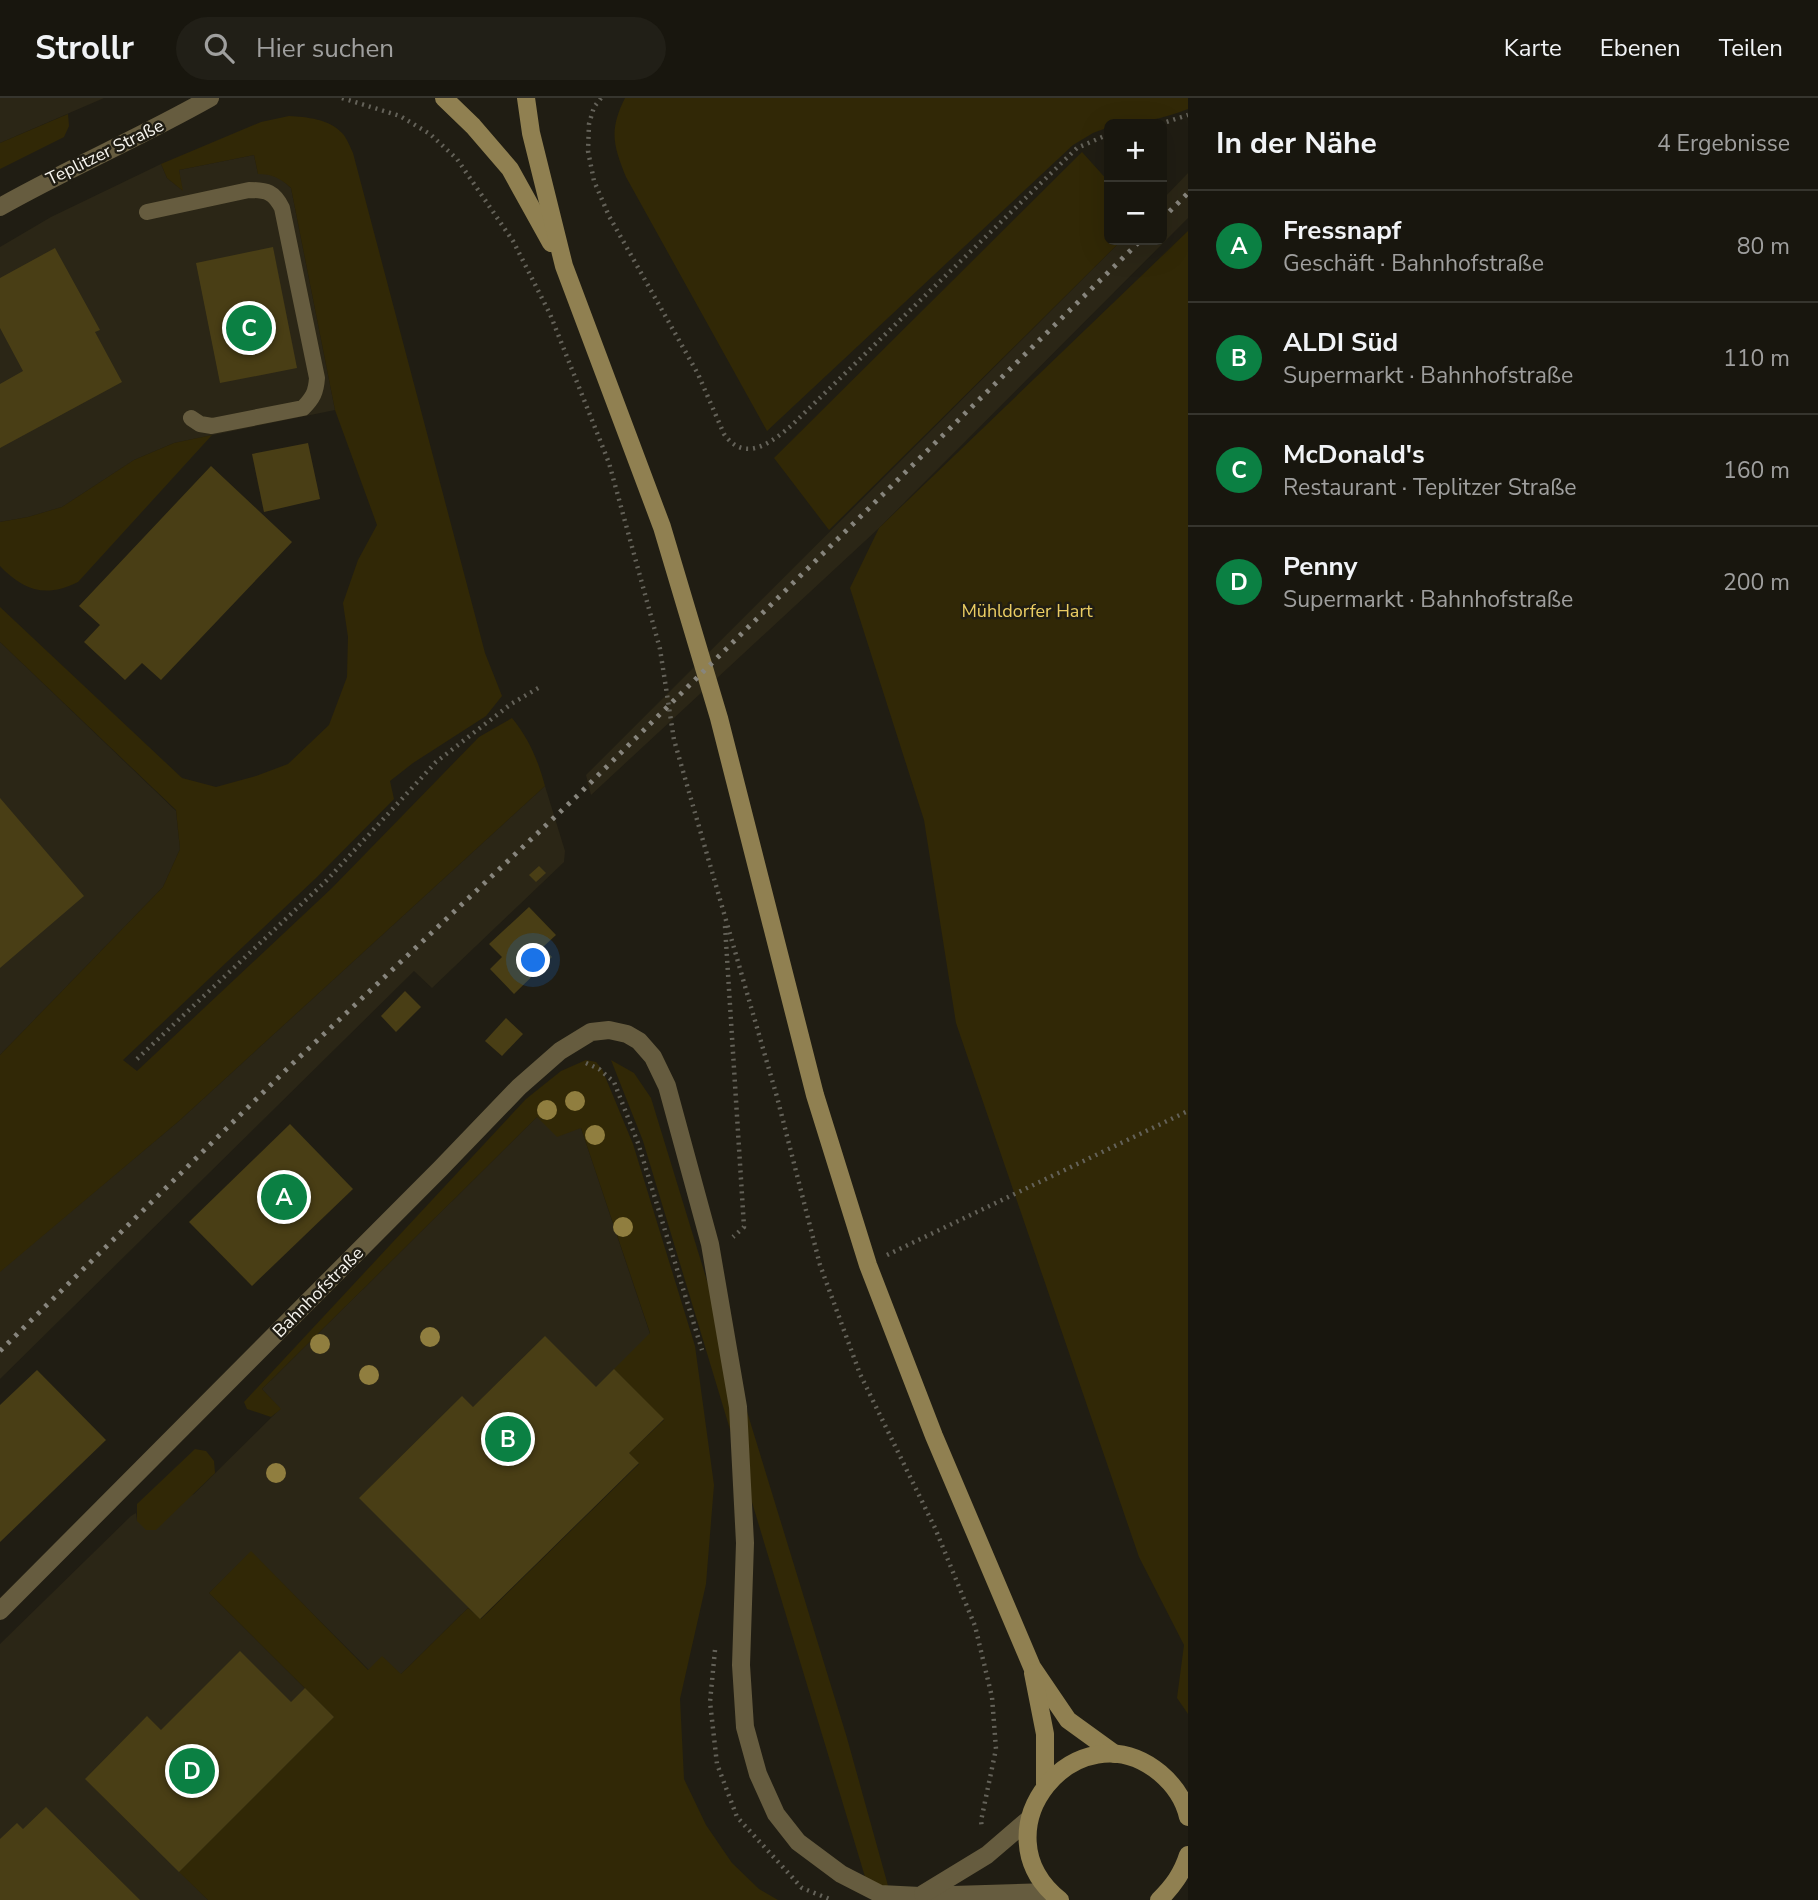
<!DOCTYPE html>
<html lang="de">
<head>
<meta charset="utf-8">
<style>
	:root { --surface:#18160e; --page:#211f17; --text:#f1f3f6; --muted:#9f9f9e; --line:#36352e; --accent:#0b8043 }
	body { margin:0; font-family:"Nunito Sans",sans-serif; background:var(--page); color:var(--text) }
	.controls { position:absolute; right:21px; top:21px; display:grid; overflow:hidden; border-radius:10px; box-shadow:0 7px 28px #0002 }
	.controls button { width:63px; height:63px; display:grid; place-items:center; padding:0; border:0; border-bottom:2px solid var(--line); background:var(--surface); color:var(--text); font:35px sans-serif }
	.you { position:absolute; left:534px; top:863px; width:24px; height:24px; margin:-18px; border:5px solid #fff; border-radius:50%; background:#1a73e8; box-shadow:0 0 0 10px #1a73e833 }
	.badge { display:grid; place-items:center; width:46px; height:46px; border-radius:50%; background:var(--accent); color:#fff; font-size:23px; font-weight:700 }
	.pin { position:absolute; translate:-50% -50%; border:4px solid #fff; box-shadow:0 2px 7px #0006 }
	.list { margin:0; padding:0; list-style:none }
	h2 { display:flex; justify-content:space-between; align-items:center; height:91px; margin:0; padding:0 28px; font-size:30px }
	h2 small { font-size:23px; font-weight:400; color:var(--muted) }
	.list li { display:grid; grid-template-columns:46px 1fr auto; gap:21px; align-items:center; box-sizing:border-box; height:112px; padding:0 28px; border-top:2px solid var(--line) }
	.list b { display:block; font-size:26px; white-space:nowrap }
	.list p { margin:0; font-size:23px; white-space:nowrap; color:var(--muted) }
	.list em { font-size:23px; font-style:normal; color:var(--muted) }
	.icon { flex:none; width:38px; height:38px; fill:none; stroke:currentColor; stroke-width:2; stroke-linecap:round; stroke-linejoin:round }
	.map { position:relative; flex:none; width:1188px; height:1802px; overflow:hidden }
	header { display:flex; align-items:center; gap:42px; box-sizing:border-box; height:98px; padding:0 35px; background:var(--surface); border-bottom:2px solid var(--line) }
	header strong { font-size:33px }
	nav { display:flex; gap:38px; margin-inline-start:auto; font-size:24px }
	.search { width:490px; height:63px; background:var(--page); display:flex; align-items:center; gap:18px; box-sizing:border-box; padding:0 24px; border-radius:38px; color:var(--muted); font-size:26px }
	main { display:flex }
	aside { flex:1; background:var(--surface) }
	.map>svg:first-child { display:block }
</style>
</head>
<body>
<header>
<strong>Strollr</strong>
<div class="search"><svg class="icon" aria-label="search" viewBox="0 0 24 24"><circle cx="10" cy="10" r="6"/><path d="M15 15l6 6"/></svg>Hier suchen</div>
<nav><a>Karte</a><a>Ebenen</a><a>Teilen</a></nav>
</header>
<main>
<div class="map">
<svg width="1188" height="1802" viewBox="0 0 1188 1802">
	<rect width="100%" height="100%" fill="#201d13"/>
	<g fill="#2b2616">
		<polygon points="0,0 104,0 0,45"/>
		<polygon points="254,57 258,76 269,76 281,81 291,90 335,312 174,345 134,362 62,409 28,419 0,424 0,149 51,119 161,66 167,80 182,92 179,72"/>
		<polygon points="1188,75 1188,120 879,430 591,697 586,677 1122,142 1162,142 1162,102"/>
		<polygon points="0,544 176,713 180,751 163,789 0,957"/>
		<polygon points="545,688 565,753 564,764 432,890 414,873 0,1281 0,1173 179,1023"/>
		<polygon points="537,1019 581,1030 650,1236 664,1321 630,1355 639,1365 480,1521 468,1510 400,1577 369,1572 251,1454 209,1495 334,1619 180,1774 208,1802 0,1802 0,1546 131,1418 136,1415 137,1423 194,1396 280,1311 262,1291"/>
	</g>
	<g fill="#312806">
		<path d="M625,0H1188V11C1163,21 1136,26 1109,26V29L1093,35L1073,47L767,333L626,79C613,47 609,32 625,0Z"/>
		<polygon points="68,16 69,28 64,39 0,71 0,45"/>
		<path d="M289,18C307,19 329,21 342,35C347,40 350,49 353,55L485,555L502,598L486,618L413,665L390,683L394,701L316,780L123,962L137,973L332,790L479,639L512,620C529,641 538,662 545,688L179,1023L0,1174V957L163,789L180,751L176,712L0,544V509L182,680L216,689L256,678L288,666L329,627L347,579L348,539L343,505L358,462L377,427L335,312L291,90C280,80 272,76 258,76L254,57L179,72L183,93L167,80L161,66L261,24Z"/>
		<polygon points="1082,54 1109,84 1109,142 1122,142 829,432 774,360"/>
		<polygon points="1188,133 1188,1616 1177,1600 1184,1547 1139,1459 956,925 924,722 850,490 879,430"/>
		<path d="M212,337L78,484C46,500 24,493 0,468V424L28,419L62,409L134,362L174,345Z"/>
		<polygon points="586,962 596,964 602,971 633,1046 695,1248 714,1387 706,1486 680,1601 684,1681 706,1727 732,1765 759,1791 778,1802 208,1802 179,1774 334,1619 209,1495 251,1453 368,1572 382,1558 401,1576 468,1510 481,1521 639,1366 629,1355 664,1322 614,1271 650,1235 581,1030 557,1039 537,1019 262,1291 281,1311 271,1319 247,1311 244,1304 526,1001 561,973"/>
		<polygon points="611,962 634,975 651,1000 847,1640 892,1802 872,1802 643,1043"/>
		<polygon points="195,1351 206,1353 214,1363 215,1375 156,1432 146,1432 137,1423 137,1406"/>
	</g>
	<g fill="#493e15">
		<polygon points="273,149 297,270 220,285 196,165"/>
		<polygon points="55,150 100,232 95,234 122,284 0,350 0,286 23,273 0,230 0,180"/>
		<polygon points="308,345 320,401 264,414 252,356"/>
		<polygon points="211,368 292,444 161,582 142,565 125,582 84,544 100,527 79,508"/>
		<polygon points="0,700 84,798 0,870"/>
		<polygon points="539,768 546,775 536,784 529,777"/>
		<polygon points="529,809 556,837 543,849 552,859 514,896 490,871 502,859 489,846"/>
		<polygon points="405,893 421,909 396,934 381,918"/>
		<polygon points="506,920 523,936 502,958 485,943"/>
		<polygon points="290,1026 353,1091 252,1188 189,1124"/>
		<polygon points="545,1238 596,1289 614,1271 664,1321 629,1355 639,1365 480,1521 359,1400 462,1298 473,1309"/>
		<polygon points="37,1272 106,1342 0,1444 0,1307"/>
		<polygon points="240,1553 291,1604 305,1590 334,1619 179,1774 85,1681 147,1618 161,1632"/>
		<polygon points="46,1709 140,1802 0,1802 0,1741 17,1725 23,1731"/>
	</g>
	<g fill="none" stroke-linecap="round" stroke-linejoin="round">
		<g stroke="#646259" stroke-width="4.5" stroke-dasharray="2 5" stroke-linecap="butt">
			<polyline points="342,0 400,18 430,36 457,61 513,143 550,216 609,365 660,551 674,642 777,999 820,1167 860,1276 935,1430 975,1528 992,1599 996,1651 981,1723 982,1730"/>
			<path d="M601,0L594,9L589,26L588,53L594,83L609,118L698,276L724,336C745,366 772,344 792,327L1077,50L1109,36"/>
			<polyline points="1160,26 1188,17"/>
			<polyline points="725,828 744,1129 733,1139"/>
			<polyline points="137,961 326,783 436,664 511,606 540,589"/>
			<polyline points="586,965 599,971 614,984 638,1045 702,1252"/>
			<polyline points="887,1157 1188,1013"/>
			<polyline points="715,1552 710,1604 717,1666 737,1719 802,1790 832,1802"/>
		</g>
		<path stroke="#665c3f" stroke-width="16" d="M147,114L249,92C267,92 274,94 282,110L317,280C316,294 313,300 303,310L212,328L200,326L191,320"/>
		<g stroke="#665c3f" stroke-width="18">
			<polyline points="0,1513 441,1070 519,989 560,953 591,934 609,932 627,936 639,943 653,959 667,988 710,1146 738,1309 745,1445 741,1567 745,1629 758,1676 776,1716 798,1744 841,1776 880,1796 920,1798 1050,1794"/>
			<polyline points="923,1796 987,1757 1029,1721"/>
		</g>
		<path stroke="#665c3f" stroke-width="18" d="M0,109C69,70 141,39 210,0"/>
		<g stroke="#908051" stroke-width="18">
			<polyline points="444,0 473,28 510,71 551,145"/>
			<polyline points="526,0 531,35 564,168 662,429 719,620 815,997 868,1167 934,1338 1032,1569 1068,1622 1115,1656"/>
			<polyline points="1033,1575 1045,1636 1045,1686"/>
			<path d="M1060,1802C974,1734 1077,1607 1160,1675C1173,1686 1184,1701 1188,1719"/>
			<path d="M1159,1802C1173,1788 1182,1776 1188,1757"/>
		</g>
		<g stroke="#87857d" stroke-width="5" stroke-dasharray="3.5 7" stroke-linecap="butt">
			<polyline points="1162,121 1188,95"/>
			<polyline points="0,1253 290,968 576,699 1141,142"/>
		</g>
	</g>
	<g fill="#907e3f">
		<circle cx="575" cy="1003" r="10"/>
		<circle cx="547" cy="1012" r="10"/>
		<circle cx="595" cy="1037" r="10"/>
		<circle cx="623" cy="1129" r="10"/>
		<circle cx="430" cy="1239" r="10"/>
		<circle cx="320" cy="1246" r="10"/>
		<circle cx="369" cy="1277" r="10"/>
		<circle cx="276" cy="1375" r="10"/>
	</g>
	<g text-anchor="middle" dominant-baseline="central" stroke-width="5" stroke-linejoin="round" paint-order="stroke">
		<g font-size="18" fill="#f6f4ee" stroke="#201d13">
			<text transform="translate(105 54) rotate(-26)">Teplitzer Straße</text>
			<text transform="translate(318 1194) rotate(-45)">Bahnhofstraße</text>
		</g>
		<g font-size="18" fill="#ebcd63" stroke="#201d13">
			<text x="1027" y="513">Mühldorfer Hart</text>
		</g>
	</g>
</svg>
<div class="controls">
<button>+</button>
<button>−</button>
</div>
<div class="you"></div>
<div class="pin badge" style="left:284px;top:1099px">A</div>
<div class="pin badge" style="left:508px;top:1341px">B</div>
<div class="pin badge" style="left:249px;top:230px">C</div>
<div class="pin badge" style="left:192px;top:1673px">D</div>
</div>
<aside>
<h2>In der Nähe<small>4 Ergebnisse</small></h2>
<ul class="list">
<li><span class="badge">A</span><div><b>Fressnapf</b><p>Geschäft · Bahnhofstraße</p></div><em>80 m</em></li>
<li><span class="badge">B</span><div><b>ALDI Süd</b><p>Supermarkt · Bahnhofstraße</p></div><em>110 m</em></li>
<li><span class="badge">C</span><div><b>McDonald's</b><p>Restaurant · Teplitzer Straße</p></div><em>160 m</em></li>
<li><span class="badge">D</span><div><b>Penny</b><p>Supermarkt · Bahnhofstraße</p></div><em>200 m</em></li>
</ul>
</aside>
</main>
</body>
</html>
